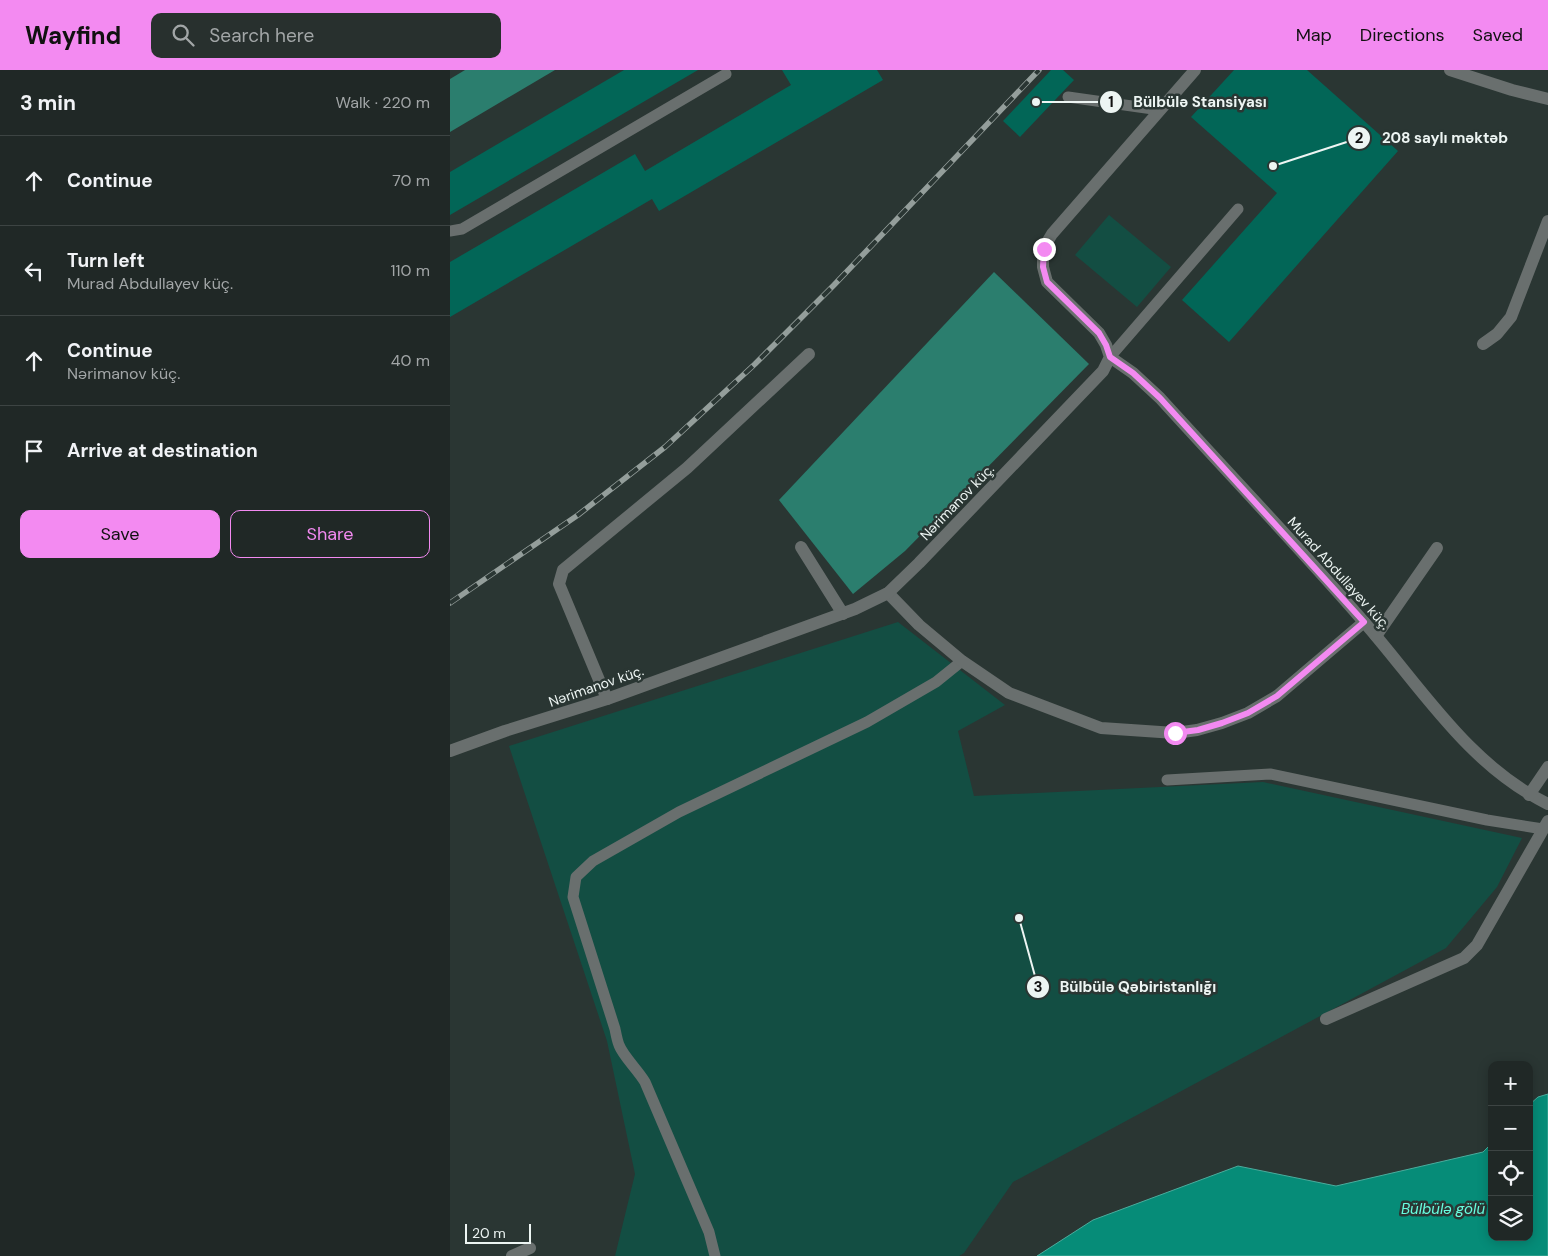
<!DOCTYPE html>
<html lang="en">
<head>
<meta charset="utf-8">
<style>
	:root { --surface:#202826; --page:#28302e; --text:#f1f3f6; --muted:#a2a6a7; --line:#3d4443; --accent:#f38af1 }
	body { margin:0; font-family:"DM Sans",sans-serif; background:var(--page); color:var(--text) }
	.controls { position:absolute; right:15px; bottom:15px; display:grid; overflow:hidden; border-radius:10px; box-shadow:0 2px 12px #0003 }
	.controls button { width:45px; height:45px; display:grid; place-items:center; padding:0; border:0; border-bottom:1px solid var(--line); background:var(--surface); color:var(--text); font:25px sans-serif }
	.scale { position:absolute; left:15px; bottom:12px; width:66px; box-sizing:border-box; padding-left:5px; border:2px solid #edf5f3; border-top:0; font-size:14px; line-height:18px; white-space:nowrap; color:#edf5f3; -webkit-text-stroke:4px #2a3633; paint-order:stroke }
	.stop { position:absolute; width:15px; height:15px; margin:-11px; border:4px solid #f38af1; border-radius:50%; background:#fff }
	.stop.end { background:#f38af1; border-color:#fff; box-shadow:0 1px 5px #0008 }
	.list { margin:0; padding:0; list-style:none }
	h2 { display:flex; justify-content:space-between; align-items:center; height:65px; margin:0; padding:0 20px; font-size:21px }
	h2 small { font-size:16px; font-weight:400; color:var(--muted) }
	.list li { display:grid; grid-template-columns:32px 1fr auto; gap:15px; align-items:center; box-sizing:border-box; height:90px; padding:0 20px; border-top:1px solid var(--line) }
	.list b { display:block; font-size:19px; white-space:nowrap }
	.list p { margin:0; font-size:16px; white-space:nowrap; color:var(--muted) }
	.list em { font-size:16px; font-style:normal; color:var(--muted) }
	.actions { display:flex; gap:10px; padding:15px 20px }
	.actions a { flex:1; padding:11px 0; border:1px solid var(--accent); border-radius:10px; text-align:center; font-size:18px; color:var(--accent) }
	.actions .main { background:var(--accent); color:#111 }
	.icon { flex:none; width:28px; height:28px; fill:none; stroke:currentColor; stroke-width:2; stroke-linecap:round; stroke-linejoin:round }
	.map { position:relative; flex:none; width:1098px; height:1186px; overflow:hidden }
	header { display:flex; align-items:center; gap:30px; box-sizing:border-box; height:70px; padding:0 25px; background:var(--accent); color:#111 }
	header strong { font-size:24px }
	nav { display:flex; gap:28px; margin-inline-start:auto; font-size:18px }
	.search { width:350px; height:45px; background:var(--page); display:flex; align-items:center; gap:12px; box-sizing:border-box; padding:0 18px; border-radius:10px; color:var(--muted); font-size:19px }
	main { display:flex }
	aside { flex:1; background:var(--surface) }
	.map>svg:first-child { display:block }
</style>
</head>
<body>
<header>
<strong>Wayfind</strong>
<div class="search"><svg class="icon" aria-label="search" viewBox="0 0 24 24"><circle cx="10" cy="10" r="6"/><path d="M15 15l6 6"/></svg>Search here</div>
<nav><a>Map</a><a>Directions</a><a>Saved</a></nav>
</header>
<main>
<aside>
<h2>3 min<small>Walk · 220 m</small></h2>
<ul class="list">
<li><svg class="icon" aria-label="ahead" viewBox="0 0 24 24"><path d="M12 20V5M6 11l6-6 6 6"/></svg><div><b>Continue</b></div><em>70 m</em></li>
<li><svg class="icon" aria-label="left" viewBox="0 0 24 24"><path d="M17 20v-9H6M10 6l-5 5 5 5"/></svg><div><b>Turn left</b><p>Murad Abdullayev küç.</p></div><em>110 m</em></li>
<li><svg class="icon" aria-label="ahead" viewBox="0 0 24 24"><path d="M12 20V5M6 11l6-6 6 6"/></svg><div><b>Continue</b><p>Nərimanov küç.</p></div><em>40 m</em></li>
<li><svg class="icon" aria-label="arrive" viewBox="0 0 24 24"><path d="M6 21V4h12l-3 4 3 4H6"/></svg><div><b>Arrive at destination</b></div></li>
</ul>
<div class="actions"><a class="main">Save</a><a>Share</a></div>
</aside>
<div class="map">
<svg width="1098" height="1186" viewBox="0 0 1098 1186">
	<rect width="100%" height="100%" fill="#2a3633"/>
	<g fill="#134e43">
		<polygon points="659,145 721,197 687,237 625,185"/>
		<polygon points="448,552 555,635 508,661 524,726 813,712 1072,768 1047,817 996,878 563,1112 514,1183 509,1186 165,1186 185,1104 157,971 59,676"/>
	</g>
	<g fill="#2b7e6e">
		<polygon points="15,0 105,0 0,62 0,9"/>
		<polygon points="544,202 639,294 455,481 403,524 329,430"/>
	</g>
	<polygon fill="#068c78" stroke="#4bac9d" points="1098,1024 1098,1186 587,1186 643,1150 788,1096 886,1116 1033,1082 1042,1073 1042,1167 1079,1167 1079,1035 1088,1027"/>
	<g fill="#026657">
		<polygon points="174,0 248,0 0,145 0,102"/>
		<polygon points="332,0 427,0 433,10 209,141 202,129 0,247 0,192 185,84 195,101 341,15"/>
		<polygon points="601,0 613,0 624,10 570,67 553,51"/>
		<polygon points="784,0 857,0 948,81 779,272 732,230 827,123 741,47"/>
	</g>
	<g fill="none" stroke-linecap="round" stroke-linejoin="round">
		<g stroke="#696f6e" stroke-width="11">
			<polyline points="618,27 710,40"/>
			<polyline points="0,161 12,159 276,4"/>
			<polyline points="660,287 788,139"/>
			<polyline points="717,710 820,704 1037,750 1093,759"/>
			<path d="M265,1186L259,1162L195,1012C188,1000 173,986 169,975C167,970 166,964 165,959L123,827L126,807L143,791L229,742L417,652L486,612L512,591"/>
		</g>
		<g stroke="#696f6e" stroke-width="12">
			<polyline points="1000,0 1062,20 1098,29"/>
			<polyline points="1033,274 1047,264 1061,247 1098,151"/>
			<path d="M660,287L683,303L710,328C778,403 848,476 914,552C971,617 1018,695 1098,734"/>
			<polyline points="351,477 393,544"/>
			<polyline points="438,523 469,555 512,591 559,623 651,658 725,663 747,660 772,653 798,643 827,626 914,552"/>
			<polyline points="926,566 987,478"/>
			<polyline points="157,629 109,514 113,500 237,398 359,284"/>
			<polyline points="0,681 55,661 157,629 405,539 438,523 469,493 653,301 660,287 656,275 649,263 597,212 593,197 593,179 602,164 745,0"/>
			<polyline points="1079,725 1098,697"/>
			<polyline points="876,949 1014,888 1027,875 1098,751"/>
			<polyline points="62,1186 80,1178"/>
		</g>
		<defs>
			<polyline id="rail" points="0,533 128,445 215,377 305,294 384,215 589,0"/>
		</defs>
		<use href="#rail" stroke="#949e9b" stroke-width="5.5"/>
		<use href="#rail" stroke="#2a3633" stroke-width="4" stroke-dasharray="11" stroke-linecap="butt"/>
	</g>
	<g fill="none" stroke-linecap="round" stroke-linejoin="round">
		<polyline stroke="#f38af1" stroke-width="6" points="594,179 593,197 597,212 649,263 656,275 660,287 683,303 710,328 914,552 827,626 798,643 772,653 748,660 725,663"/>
	</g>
	<g text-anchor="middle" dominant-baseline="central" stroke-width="5" stroke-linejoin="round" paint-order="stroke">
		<g font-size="14" fill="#edf5f3" stroke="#2a3633">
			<text transform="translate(507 432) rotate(-46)">Nərimanov küç.</text>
			<text transform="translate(889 503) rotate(48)">Murad Abdullayev küç.</text>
			<text transform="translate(146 616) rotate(-19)">Nərimanov küç.</text>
		</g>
		<g font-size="15" font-style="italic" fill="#68fee0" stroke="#2a3633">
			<text x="993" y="1139">Bülbülə gölü</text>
		</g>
	</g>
	<path fill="none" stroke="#edf5f3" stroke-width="2" d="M586 32L661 32M823 96L909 68M569 848L588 917"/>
	<g fill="#edf5f3" stroke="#2a3633" stroke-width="2">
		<circle cx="586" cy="32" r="5"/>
		<circle cx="823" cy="96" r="5"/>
		<circle cx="569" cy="848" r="5"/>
		<circle cx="661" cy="32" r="12"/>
		<circle cx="909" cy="68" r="12"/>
		<circle cx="588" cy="917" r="12"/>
	</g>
	<g font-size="15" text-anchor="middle" font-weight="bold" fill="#111">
		<text x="661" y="37">1</text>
		<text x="909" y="73">2</text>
		<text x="588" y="922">3</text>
	</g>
	<g font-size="15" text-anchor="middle" font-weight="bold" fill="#edf5f3" stroke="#2a3633" stroke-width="5" stroke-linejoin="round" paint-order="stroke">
		<text x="750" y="37">Bülbülə Stansiyası</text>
		<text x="995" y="73">208 saylı məktəb</text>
		<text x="688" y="922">Bülbülə Qəbiristanlığı</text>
	</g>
</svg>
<div class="controls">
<button>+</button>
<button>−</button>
<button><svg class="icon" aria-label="locate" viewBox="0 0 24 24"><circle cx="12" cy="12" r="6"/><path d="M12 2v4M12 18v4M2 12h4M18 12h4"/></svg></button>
<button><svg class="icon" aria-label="layers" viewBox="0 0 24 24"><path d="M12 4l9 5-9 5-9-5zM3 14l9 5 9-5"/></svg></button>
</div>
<div class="scale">20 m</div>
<div class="stop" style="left:725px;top:663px"></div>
<div class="stop end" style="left:594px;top:179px"></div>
</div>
</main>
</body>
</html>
